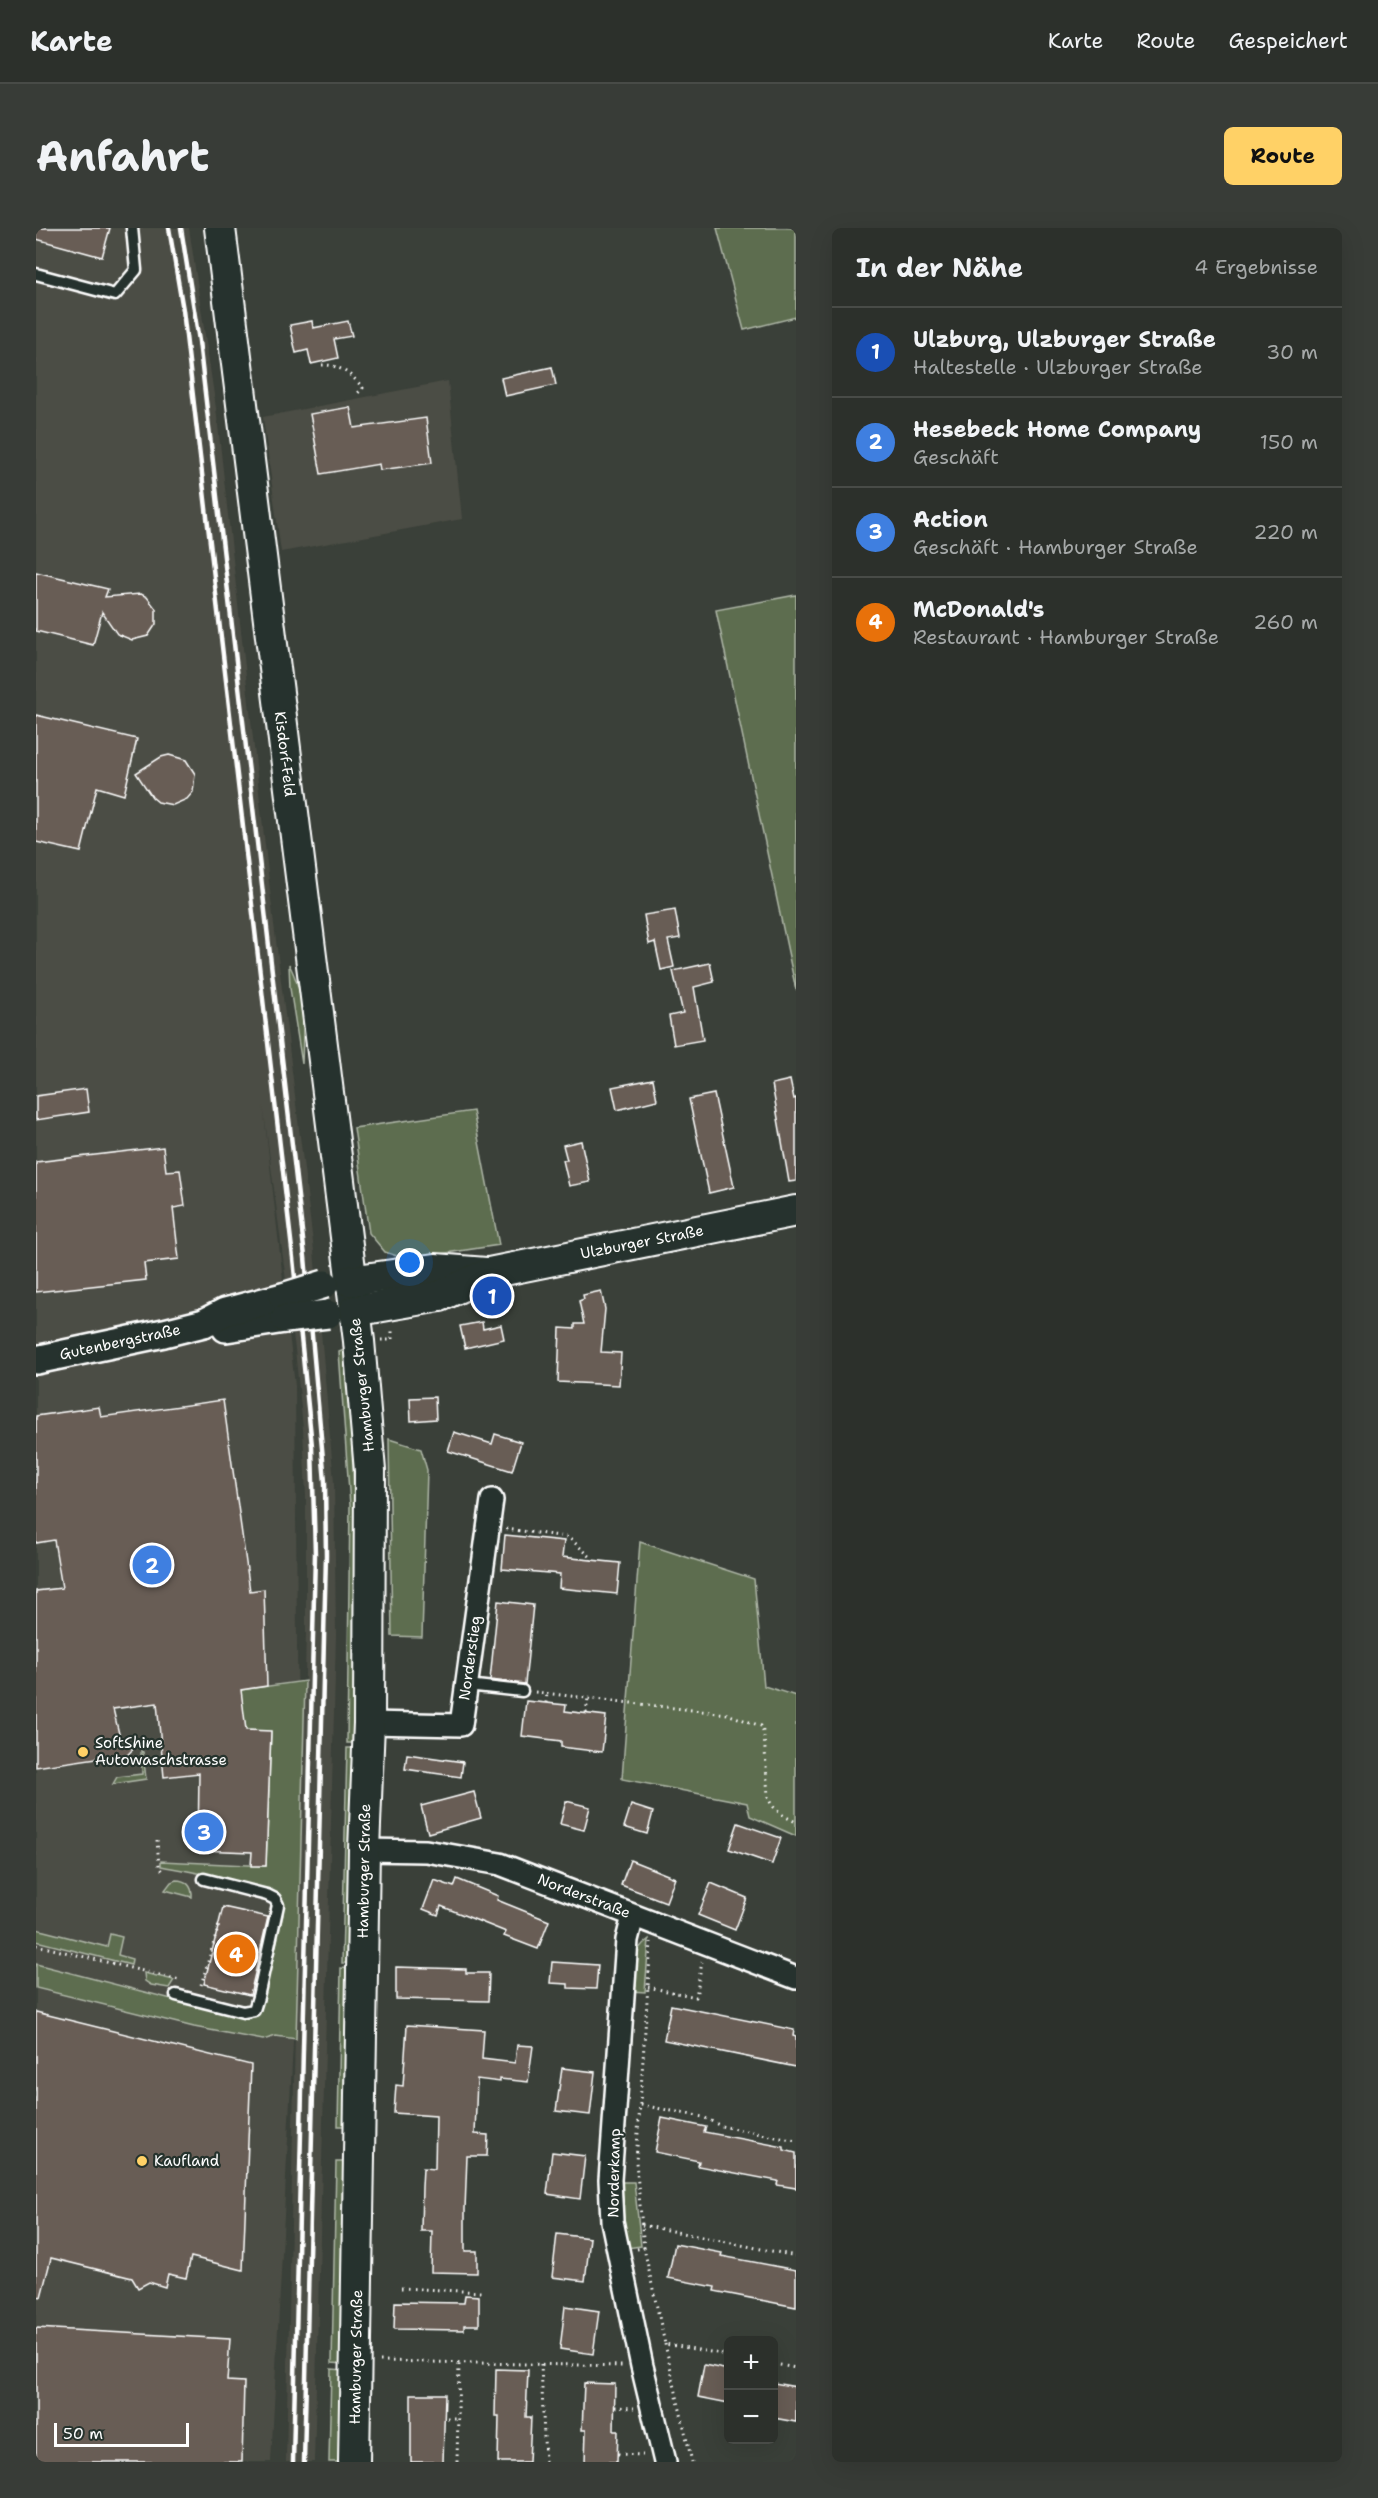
<!DOCTYPE html>
<html lang="de">
<head>
<meta charset="utf-8">
<style>
	:root { --surface:#2c302b; --page:#383c37; --text:#f1f3f6; --muted:#a6a9a9; --line:#484b47; --accent:#ffd166 }
	body { margin:0; font-family:"Shantell Sans",sans-serif; background:var(--page); color:var(--text) }
	.controls { position:absolute; right:18px; bottom:18px; display:grid; overflow:hidden; border-radius:9px; box-shadow:0 6px 24px #0002 }
	.controls button { width:54px; height:54px; display:grid; place-items:center; padding:0; border:0; border-bottom:2px solid var(--line); background:var(--surface); color:var(--text); font:30px sans-serif }
	.scale { position:absolute; left:18px; bottom:15px; width:135px; box-sizing:border-box; padding-left:6px; border:3px solid #fff; border-top:0; font-size:16px; line-height:21px; white-space:nowrap; color:#fff; -webkit-text-stroke:4px #26332d; paint-order:stroke }
	.you { position:absolute; left:374px; top:1035px; width:21px; height:21px; margin:-15px; border:4px solid #fff; border-radius:50%; background:#1a73e8; box-shadow:0 0 0 9px #1a73e833 }
	.badge { display:grid; place-items:center; width:39px; height:39px; border-radius:50%; background:var(--accent); color:#fff; font-size:20px; font-weight:700 }
	.pin { position:absolute; translate:-50% -50%; border:3px solid #fff; box-shadow:0 2px 6px #0006 }
	.list { margin:0; padding:0; list-style:none }
	h2 { display:flex; justify-content:space-between; align-items:center; height:78px; margin:0; padding:0 24px; font-size:26px }
	h2 small { font-size:20px; font-weight:400; color:var(--muted) }
	.list li { display:grid; grid-template-columns:39px 1fr auto; gap:18px; align-items:center; box-sizing:border-box; height:90px; padding:0 24px; border-top:2px solid var(--line) }
	.list b { display:block; font-size:22px; white-space:nowrap }
	.list p { margin:0; font-size:20px; white-space:nowrap; color:var(--muted) }
	.list em { font-size:20px; font-style:normal; color:var(--muted) }
	.map { position:relative; flex:none; width:760px; height:2234px; overflow:hidden; border-radius:9px }
	header { display:flex; align-items:center; gap:36px; box-sizing:border-box; height:84px; padding:0 30px; background:var(--surface); border-bottom:2px solid var(--line) }
	header strong { font-size:28px }
	nav { display:flex; gap:33px; margin-inline-start:auto; font-size:21px }
	.intro { display:flex; align-items:center; justify-content:space-between; box-sizing:border-box; height:144px; padding:0 36px }
	h1 { margin:0; font-size:42px }
	.button { padding:15px 27px; border-radius:9px; background:var(--accent); color:#111; font-size:21px; font-weight:700 }
	main { display:flex; gap:36px; padding:0 36px }
	aside { flex:1; background:var(--surface); border-radius:9px; box-shadow:0 6px 24px #0002 }
	.map>svg:first-child { display:block }
</style>
</head>
<body>
<header>
<strong>Karte</strong>
<nav><a>Karte</a><a>Route</a><a>Gespeichert</a></nav>
</header>
<div class="intro"><h1>Anfahrt</h1><a class="button">Route</a></div>
<main>
<div class="map">
<svg width="760" height="2234" viewBox="0 0 760 2234">
	<rect width="100%" height="100%" fill="#3a4039"/>
	<filter id="ink" filterUnits="userSpaceOnUse"><feTurbulence type="fractalNoise" baseFrequency=".0167" numOctaves="2"/><feDisplacementMap in="SourceGraphic" scale="12" xChannelSelector="R" yChannelSelector="G"/><feConvolveMatrix kernelMatrix="1 2 1 2 8 2 1 2 1" color-interpolation-filters="sRGB"/></filter>
	<g filter="url(#ink)">
		<g fill="#4c4d45" fill-rule="evenodd">
			<path d="M0,0H153L180,180L236,680L278,1023L298,1255L300,1407L278,2234H250L260,1758L235,2234H0ZM227,877L259,1121L267,1200L270,1268V1406L263,1674L259,1158Z"/>
			<polygon points="412,153 426,291 245,324 227,189"/>
		</g>
		<g fill="#5d6d4f" stroke="#aeb6a7" stroke-width="1.5">
			<polygon points="681,0 760,0 760,89 708,102"/>
			<polygon points="760,367 760,762 680,382"/>
			<path d="M253,736C271,771 267,798 266,836L254,760Z"/>
			<polygon points="437,883 463,1017 370,1031 349,1024 333,1005 318,900"/>
			<path d="M308,1122C317,1146 315,1191 316,1218C321,1317 321,1416 318,1515H311L314,1277L303,1124Z"/>
			<polygon points="353,1211 385,1221 391,1242 386,1409 356,1408"/>
			<polygon points="604,1314 718,1351 728,1458 760,1468 760,1608 714,1588 711,1575 586,1551"/>
			<path d="M269,1453L260,1811L240,1808L227,1812L158,1799L0,1760V1736L205,1789L228,1766L247,1687L245,1669C227,1655 150,1643 125,1638V1633L230,1638L235,1504L210,1502L204,1462Z"/>
			<polygon points="311,1520 317,1520 314,1735 306,1735"/>
			<polygon points="105,1523 107,1524 110,1551 77,1556 81,1549 106,1546"/>
			<path d="M140,1652C150,1652 157,1658 156,1669L129,1662L135,1654Z"/>
			<polygon points="0,1701 71,1719 74,1706 86,1709 82,1727 96,1731 95,1737 0,1713"/>
			<path d="M613,1711L609,1764L595,1763C596,1742 594,1724 613,1711Z"/>
			<polygon points="305,1740 314,1741 313,1898 302,1898"/>
			<polygon points="108,1745 138,1752 133,1760 115,1757 109,1753"/>
			<polygon points="300,1934 312,1934 309,2136 296,2135"/>
			<polygon points="584,1954 598,1954 605,2018 591,2020"/>
			<polygon points="295,2141 308,2142 307,2234 293,2234"/>
		</g>
		<g fill="#685d54" stroke="#fff" stroke-width="1.5">
			<polygon points="0,0 74,0 66,29 0,11"/>
			<polygon points="276,93 277,100 312,93 316,108 298,111 302,130 275,136 272,122 260,125 254,97"/>
			<polygon points="516,139 520,157 469,168 465,150"/>
			<polygon points="314,179 318,200 390,190 396,235 344,242 343,236 285,246 274,186"/>
			<polygon points="0,344 72,361 69,369 105,366 111,369 120,381 120,396 112,408 96,412 81,406 66,384 57,417 0,403"/>
			<polygon points="0,487 101,511 88,567 61,559 45,624 0,614"/>
			<polygon points="133,527 150,532 159,546 157,564 151,571 137,577 122,574 116,569 100,545 125,529"/>
			<polygon points="639,682 644,710 632,712 638,739 625,742 619,714 613,716 608,687"/>
			<polygon points="674,735 678,754 658,759 667,812 638,817 633,788 647,785 637,743"/>
			<polygon points="617,851 621,872 581,882 576,859"/>
			<polygon points="754,852 758,871 760,870 760,953 753,954 736,856"/>
			<polygon points="50,861 53,884 0,892 0,868"/>
			<polygon points="678,866 698,959 673,965 653,871"/>
			<polygon points="545,913 554,954 533,958 527,932 531,932 527,917"/>
			<polygon points="127,919 130,943 144,942 149,978 137,980 143,1031 108,1035 110,1052 0,1064 0,934"/>
			<polygon points="565,1063 569,1081 565,1124 585,1125 583,1157 522,1154 524,1100 539,1101 539,1096 548,1096 543,1073 548,1071 547,1067"/>
			<polygon points="446,1094 447,1101 465,1097 468,1111 429,1120 424,1098"/>
			<polygon points="399,1169 400,1191 375,1193 374,1170"/>
			<polygon points="187,1172 214,1363 228,1361 231,1458 205,1462 210,1502 235,1503 230,1638 215,1638 216,1624 162,1622 163,1545 128,1549 121,1475 77,1481 85,1514 97,1521 83,1536 74,1528 0,1539 0,1363 26,1360 18,1312 0,1315 0,1188 63,1179 65,1189"/>
			<polygon points="418,1204 456,1216 459,1206 485,1214 476,1243 412,1223"/>
			<polygon points="469,1307 528,1313 526,1329 584,1335 581,1366 523,1360 524,1346 466,1341"/>
			<polygon points="462,1373 497,1377 489,1456 454,1452"/>
			<polygon points="490,1473 530,1477 529,1483 570,1488 566,1524 525,1519 525,1513 486,1508"/>
			<polygon points="371,1526 427,1534 425,1549 369,1541"/>
			<polygon points="438,1564 445,1590 392,1605 385,1578"/>
			<polygon points="530,1573 554,1579 548,1602 524,1596"/>
			<polygon points="595,1577 617,1584 611,1606 588,1599"/>
			<polygon points="702,1595 745,1610 736,1636 693,1621"/>
			<polygon points="594,1632 639,1650 630,1674 585,1657"/>
			<polygon points="421,1651 462,1668 461,1672 513,1693 502,1721 468,1708 470,1704 405,1678 402,1687 387,1681 398,1652 418,1659"/>
			<polygon points="675,1655 711,1670 699,1702 662,1687"/>
			<polygon points="187,1679 232,1689 214,1767 168,1756"/>
			<polygon points="516,1734 562,1737 560,1761 532,1760 532,1756 514,1755"/>
			<polygon points="360,1739 430,1741 430,1745 453,1745 452,1773 360,1771"/>
			<polygon points="635,1777 758,1802 757,1808 760,1809 760,1839 628,1812"/>
			<polygon points="0,1784 215,1837 207,2042 155,2029 150,2050 132,2046 129,2059 113,2054 102,2060 96,2050 15,2030 5,2069 0,2068"/>
			<polygon points="371,1797 448,1802 446,1831 479,1835 481,1817 497,1818 492,1854 464,1851 464,1854 441,1851 439,1906 452,1907 451,1928 431,1928 429,1981 429,2023 441,2023 441,2045 395,2044 396,2003 385,2003 386,1959 387,1940 399,1941 400,1888 358,1885 360,1857 367,1858"/>
			<polygon points="526,1840 559,1844 554,1887 520,1883"/>
			<polygon points="626,1890 670,1899 668,1904 748,1919 748,1922 760,1925 760,1960 741,1957 742,1953 662,1938 663,1933 619,1924"/>
			<polygon points="516,1924 549,1928 544,1971 511,1966"/>
			<polygon points="521,2006 554,2010 549,2053 516,2049"/>
			<polygon points="639,2016 686,2025 685,2028 760,2042 760,2079 678,2063 679,2059 632,2050"/>
			<polygon points="429,2067 443,2068 443,2097 428,2097 428,2102 358,2101 359,2074 428,2075"/>
			<polygon points="529,2078 563,2083 557,2126 524,2121"/>
			<polygon points="0,2100 194,2111 191,2153 208,2154 206,2234 0,2234"/>
			<polygon points="668,2137 693,2142 693,2175 662,2169"/>
			<polygon points="460,2141 492,2142 490,2189 495,2189 493,2234 462,2234 463,2188 459,2188"/>
			<polygon points="548,2155 579,2156 578,2203 582,2203 581,2234 549,2234 550,2202 546,2202"/>
			<polygon points="738,2155 760,2159 760,2194 738,2190"/>
			<polygon points="375,2166 409,2166 407,2234 375,2234"/>
		</g>
		<g fill="none" stroke-linecap="round" stroke-linejoin="round">
			<defs>
				<g id="service">
					<polyline points="0,46 79,67 100,42 96,0"/>
					<polyline points="431,1457 486,1463"/>
					<polyline points="140,1767 207,1784 218,1782 222,1769 242,1677 239,1671 231,1667 168,1651"/>
				</g>
				<g id="minor">
					<polyline points="333,1495 425,1497 456,1272"/>
					<polyline points="328,1622 390,1623 464,1636 760,1750"/>
					<polyline points="597,1688 591,1712 574,1952 576,1993 606,2138 629,2234"/>
				</g>
				<g id="tertiary">
					<polyline points="190,1100 249,1091"/>
					<polyline points="0,1132 128,1105 168,1095 189,1084 247,1069"/>
				</g>
				<g id="secondary">
					<polyline points="184,0 323,1113 334,1243 333,1495 328,1622 318,2234"/>
					<polyline points="314,1053 399,1041 450,1045"/>
					<polyline points="318,1083 404,1068 453,1045 760,983"/>
				</g>
			</defs>
			<use href="#service" stroke="#fff" stroke-width="15"/>
			<use href="#minor" stroke="#fff" stroke-width="26"/>
			<use href="#tertiary" stroke="#fff" stroke-width="32"/>
			<use href="#secondary" stroke="#fff" stroke-width="34"/>
			<g stroke="#fff" stroke-width="3" stroke-dasharray="1.5 4.5" stroke-linecap="butt">
				<path d="M286,137C303,136 316,147 327,160L322,165"/>
				<polyline points="345,1112 356,1112 356,1099"/>
				<polyline points="470,1301 532,1309 556,1330 555,1332"/>
				<path d="M499,1464L691,1486L725,1498L728,1506L732,1569C737,1583 748,1588 760,1594"/>
				<polyline points="510,1475 511,1465"/>
				<polyline points="550,1485 552,1470"/>
				<polyline points="121,1612 123,1638 127,1643"/>
				<polyline points="0,1717 144,1752"/>
				<polyline points="165,1757 183,1697"/>
				<polyline points="612,1759 660,1769 666,1734"/>
				<polyline points="605,1877 667,1889 685,1898 760,1913"/>
				<polyline points="606,1997 760,2028"/>
				<polyline points="608,2020 600,1934 615,1714"/>
				<polyline points="601,2021 608,2020 629,2116 692,2127"/>
				<polyline points="365,2060 445,2064"/>
				<polyline points="629,2116 656,2234"/>
				<polyline points="344,2133 586,2138"/>
				<polyline points="505,2136 509,2234"/>
				<polyline points="738,2136 760,2140"/>
				<polyline points="579,2179 598,2180"/>
				<polyline points="411,2190 421,2190"/>
				<polyline points="582,2226 607,2227"/>
				<polyline points="421,2234 423,2135"/>
			</g>
			<use href="#service" stroke="#26332d" stroke-width="10"/>
			<use href="#minor" stroke="#26332d" stroke-width="21"/>
			<use href="#tertiary" stroke="#26332d" stroke-width="27"/>
			<use href="#secondary" stroke="#26332d" stroke-width="30"/>
			<g stroke="#fff" stroke-width="4.5">
				<polyline points="133,0 147,82 257,1030 276,1218 279,1326 257,2234"/>
				<polyline points="145,0 163,113 269,1029 289,1254 290,1327 268,2234"/>
			</g>
			<defs>
				<g id="tertiary-bridge">
					<polyline points="247,1069 289,1056"/>
					<polyline points="249,1091 292,1086"/>
				</g>
			</defs>
			<use href="#tertiary-bridge" stroke="#fff" stroke-width="32" stroke-linecap="butt"/>
			<use href="#tertiary-bridge" stroke="#26332d" stroke-width="27"/>
		</g>
	</g>
	<g fill="#ffd166" stroke="#26332d" stroke-width="2">
		<circle cx="47" cy="1524" r="6"/>
		<circle cx="106" cy="1933" r="6"/>
	</g>
	<g text-anchor="middle" dominant-baseline="central" stroke-width="4.5" stroke-linejoin="round" paint-order="stroke">
		<g font-size="15" fill="#fff" stroke="#26332d">
			<text transform="translate(249 526) rotate(83)">Kisdorf-Feld</text>
			<text transform="translate(606 1014) rotate(-11)">Ulzburger Straße</text>
			<text transform="translate(84 1114) rotate(-12)">Gutenbergstraße</text>
			<text transform="translate(326 1157) rotate(-96)">Hamburger Straße</text>
			<text transform="translate(434 1430) rotate(-82)">Norderstieg</text>
			<text transform="translate(328 1643) rotate(-89)">Hamburger Straße</text>
			<text transform="translate(548 1668) rotate(21)">Norderstraße</text>
			<text transform="translate(578 1945) rotate(-89)">Norderkamp</text>
			<text transform="translate(320 2129) rotate(-89)">Hamburger Straße</text>
		</g>
		<g font-size="15" fill="#fff" stroke="#26332d" text-anchor="start">
			<text x="59" y="1515">SoftShine<tspan x="59" dy="17">Autowaschstrasse</tspan></text>
			<text x="118" y="1933">Kaufland</text>
		</g>
	</g>
</svg>
<div class="controls">
<button>+</button>
<button>−</button>
</div>
<div class="scale">50 m</div>
<div class="you"></div>
<div class="pin badge" style="left:456px;top:1068px;background:#1a4fb4">1</div>
<div class="pin badge" style="left:116px;top:1337px;background:#3f7fe0">2</div>
<div class="pin badge" style="left:168px;top:1604px;background:#3f7fe0">3</div>
<div class="pin badge" style="left:200px;top:1726px;background:#e8710a">4</div>
</div>
<aside>
<h2>In der Nähe<small>4 Ergebnisse</small></h2>
<ul class="list">
<li><span class="badge" style="background:#1a4fb4">1</span><div><b>Ulzburg, Ulzburger Straße</b><p>Haltestelle · Ulzburger Straße</p></div><em>30 m</em></li>
<li><span class="badge" style="background:#3f7fe0">2</span><div><b>Hesebeck Home Company</b><p>Geschäft</p></div><em>150 m</em></li>
<li><span class="badge" style="background:#3f7fe0">3</span><div><b>Action</b><p>Geschäft · Hamburger Straße</p></div><em>220 m</em></li>
<li><span class="badge" style="background:#e8710a">4</span><div><b>McDonald's</b><p>Restaurant · Hamburger Straße</p></div><em>260 m</em></li>
</ul>
</aside>
</main>
</body>
</html>
